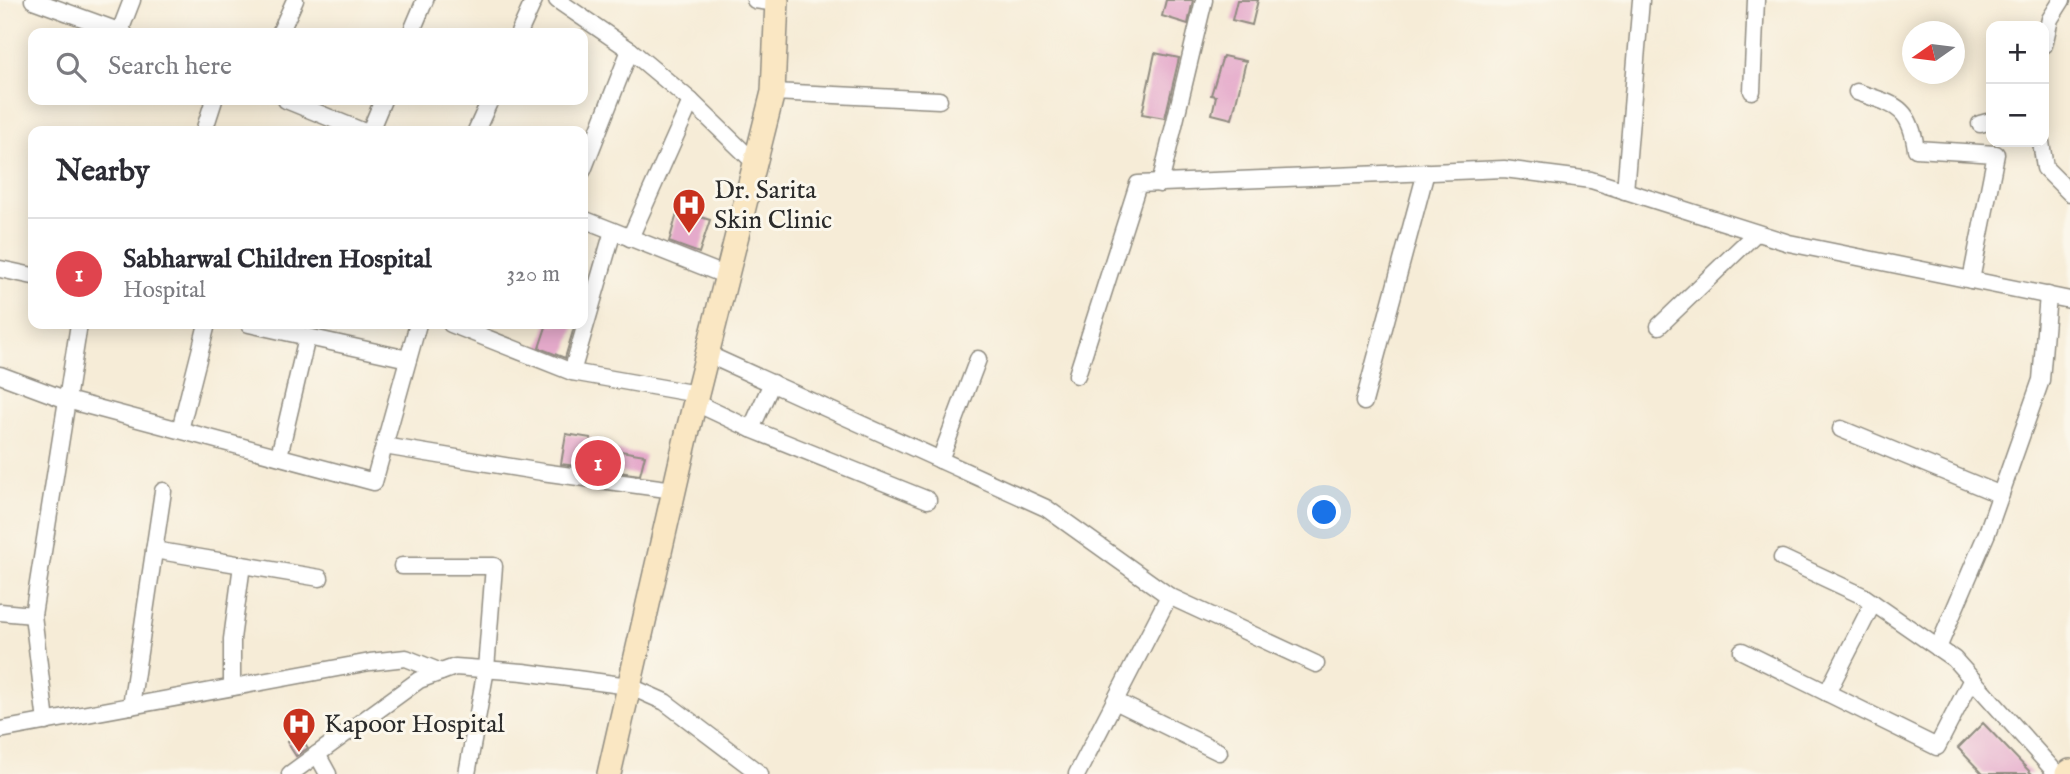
<!DOCTYPE html>
<html lang="en">
<head>
<meta charset="utf-8">
<style>
	:root { --surface:#fff; --page:#f7f7f7; --text:#2b2b33; --muted:#7c7c81; --line:#e1e1e2; --accent:#c8321e }
	body { margin:0; font-family:"IM FELL English",serif; background:var(--page); color:var(--text) }
	.controls { position:absolute; right:21px; top:21px; display:grid; overflow:hidden; border-radius:14px; box-shadow:0 4px 18px #0003 }
	.controls button { width:63px; height:63px; display:grid; place-items:center; padding:0; border:0; border-bottom:2px solid var(--line); background:var(--surface); color:var(--text); font:35px sans-serif }
	.compass { position:absolute; left:1902px; top:21px; width:63px; height:63px; border-radius:50%; background:var(--surface); box-shadow:0 4px 18px #0003; rotate:256deg }
	.you { position:absolute; left:1325px; top:513px; width:24px; height:24px; margin:-18px; border:5px solid #fff; border-radius:50%; background:#1a73e8; box-shadow:0 0 0 10px #1a73e833 }
	.badge { display:grid; place-items:center; width:46px; height:46px; border-radius:50%; background:var(--accent); color:#fff; font-size:23px; font-weight:700 }
	.pin { position:absolute; translate:-50% -50%; border:4px solid #fff; box-shadow:0 2px 7px #0006 }
	.list { margin:0; padding:0; list-style:none }
	h2 { display:flex; justify-content:space-between; align-items:center; height:91px; margin:0; padding:0 28px; font-size:30px }
	h2 small { font-size:23px; font-weight:400; color:var(--muted) }
	.list li { display:grid; grid-template-columns:46px 1fr auto; gap:21px; align-items:center; box-sizing:border-box; height:112px; padding:0 28px; border-top:2px solid var(--line) }
	.list b { display:block; font-size:26px; white-space:nowrap }
	.list p { margin:0; font-size:23px; white-space:nowrap; color:var(--muted) }
	.list em { font-size:23px; font-style:normal; color:var(--muted) }
	.icon { flex:none; width:38px; height:38px; fill:none; stroke:currentColor; stroke-width:2; stroke-linecap:round; stroke-linejoin:round }
	.map { position:relative; flex:none; width:2070px; height:774px; overflow:hidden }
	.search { position:absolute; background:var(--surface); box-shadow:0 4px 18px #0003; left:28px; top:28px; width:560px; height:77px; display:flex; align-items:center; gap:18px; box-sizing:border-box; padding:0 24px; border-radius:14px; color:var(--muted); font-size:26px }
	.panel { position:absolute; background:var(--surface); box-shadow:0 4px 18px #0003; left:28px; top:126px; width:560px; height:203px; border-radius:14px }
	.map>svg:first-child { display:block }
</style>
</head>
<body>
<div class="map">
<svg width="2070" height="774" viewBox="0 0 2070 774">
	<rect width="100%" height="100%" fill="#fbf7ec"/>
	<filter id="ink" filterUnits="userSpaceOnUse"><feTurbulence type="fractalNoise" baseFrequency=".0143" numOctaves="2"/><feDisplacementMap in="SourceGraphic" scale="14" xChannelSelector="R" yChannelSelector="G"/><feConvolveMatrix kernelMatrix="1 2 1 2 8 2 1 2 1" color-interpolation-filters="sRGB"/></filter>
	<filter id="wash" filterUnits="userSpaceOnUse"><feTurbulence type="fractalNoise" baseFrequency=".00686" numOctaves="4" result="noise"/><feDisplacementMap in="SourceGraphic" scale="28" xChannelSelector="R" yChannelSelector="G"/><feGaussianBlur stdDeviation="1.57" result="paint"/><feColorMatrix in="noise" values="0 0 0 0 0 0 0 0 0 0 0 0 0 0 0 0 0 1.4 0 .05"/><feComposite in="paint" operator="in"/></filter>
	<g filter="url(#wash)">
		<rect width="100%" height="100%" fill="#f6ecd7"/>
		<g id="blocks">
			<g fill="#e5aacb">
				<polygon points="1166,0 1193,0 1188,24 1162,16"/>
				<polygon points="1237,0 1258,0 1252,25 1232,20"/>
				<polygon points="1155,53 1179,58 1165,118 1142,114"/>
				<polygon points="1223,56 1246,61 1232,119 1212,114 1216,96 1211,95"/>
				<polygon points="678,210 710,220 699,253 669,242"/>
				<polygon points="547,324 575,324 565,358 539,348"/>
				<polygon points="566,434 591,438 590,446 645,455 640,475 561,464"/>
				<polygon points="1983,723 2032,774 1983,774 1958,748"/>
				<polygon points="299,735 308,748 296,756 287,742"/>
			</g>
		</g>
	</g>
	<g filter="url(#ink)">
		<use href="#blocks" fill-opacity="0" stroke="#908c81" stroke-width="2"/>
		<g fill="none" stroke-linecap="round" stroke-linejoin="round">
			<defs>
				<g id="street">
					<polyline points="33,0 124,33"/>
					<polyline points="557,0 630,50 691,101 755,163"/>
					<polyline points="755,0 777,3"/>
					<polyline points="120,31 132,0"/>
					<polyline points="280,33 295,0"/>
					<polyline points="411,33 425,0"/>
					<polyline points="519,33 534,0"/>
					<polyline points="2044,45 2050,19 2062,0"/>
					<polyline points="1752,91 1756,0"/>
					<polyline points="773,92 939,100"/>
					<path d="M1857,92C1894,105 1910,105 1916,149L1996,154L1971,280"/>
					<polyline points="286,100 362,131"/>
					<polyline points="1980,124 1991,121"/>
					<polyline points="204,131 214,100"/>
					<polyline points="370,131 383,100"/>
					<polyline points="476,131 490,100"/>
					<polyline points="2041,142 2045,168 2070,193"/>
					<polyline points="583,170 630,50"/>
					<polyline points="1160,184 1204,0"/>
					<polyline points="1625,191 1641,0"/>
					<polyline points="583,219 727,276"/>
					<polyline points="630,238 691,101"/>
					<polyline points="0,269 33,276"/>
					<polyline points="249,324 408,359"/>
					<polyline points="451,324 572,372 697,394"/>
					<polyline points="1659,326 1756,233"/>
					<polyline points="707,354 1046,508 1169,596"/>
					<polyline points="572,372 613,231"/>
					<polyline points="0,375 67,400 374,482 418,324"/>
					<polyline points="1077,375 1138,184 1504,169 1591,180 1789,243 2070,300"/>
					<polyline points="1364,402 1426,172"/>
					<polyline points="696,403 751,429 928,500"/>
					<polyline points="751,429 772,383"/>
					<polyline points="1841,429 2001,495"/>
					<polyline points="180,430 207,324"/>
					<polyline points="384,446 542,472 674,490"/>
					<polyline points="279,456 307,337"/>
					<polyline points="940,460 978,359"/>
					<polyline points="154,550 320,578"/>
					<polyline points="1782,558 1863,596 1954,659 2057,774"/>
					<polyline points="402,566 494,566 486,669 467,774"/>
					<polyline points="0,612 33,615"/>
					<polyline points="1938,648 1987,533 2041,380 2048,295"/>
					<polyline points="1742,651 1937,747 1972,679"/>
					<polyline points="232,687 232,639 242,565"/>
					<polyline points="1827,693 1873,603"/>
					<polyline points="1115,701 1219,752"/>
					<polyline points="131,706 163,491"/>
					<polyline points="46,722 33,615 79,324"/>
					<polyline points="0,730 370,662 406,658 441,672"/>
					<polyline points="317,754 328,774"/>
					<polyline points="290,774 419,680 455,667 523,672 629,686 665,702 760,774"/>
					<polyline points="1077,774 1169,596 1316,664"/>
				</g>
				<g id="secondary">
					<polyline points="609,774 687,434 773,92 777,0"/>
					<polyline points="2067,774 2070,771"/>
				</g>
			</defs>
			<use href="#street" stroke="#908c81" stroke-width="19"/>
			<use href="#secondary" stroke="#908c81" stroke-width="26"/>
			<use href="#street" stroke="#fff" stroke-width="16"/>
			<use href="#secondary" stroke="#fae7c3" stroke-width="23"/>
		</g>
	</g>
	<defs>
		<symbol id="hospital-pin" viewBox="-11 -11 22 30"><path d="M0 17L-7.5 6A9.5 9.5 0 1 1 7.5 6Z" fill="#c8321e" stroke="#fbf7ec"/><path d="M-5-5h3v3.5h4V-5h3V5h-3V1.5h-4V5h-3Z" fill="#fff"/></symbol>
	</defs>
	<g fill-rule="evenodd">
		<use href="#hospital-pin" x="670" y="186" width="38" height="52"/>
		<use href="#hospital-pin" x="280" y="705" width="38" height="52"/>
	</g>
	<g text-anchor="middle" dominant-baseline="central" stroke-width="6" stroke-linejoin="round" paint-order="stroke">
		<g font-size="26" fill="#2b2b2b" stroke="#fbf7ec" text-anchor="start">
			<text x="714" y="190">Dr. Sarita<tspan x="714" dy="30">Skin Clinic</tspan></text>
			<text x="324" y="724">Kapoor Hospital</text>
		</g>
	</g>
</svg>
<div class="controls">
<button>+</button>
<button>−</button>
</div>
<svg class="compass" viewBox="-18 -18 36 36"><path d="M0-13l5 13h-10z" fill="#e53935"/><path d="M0 13l5-13h-10z" fill="#7c7c81"/></svg>
<div class="you"></div>
<div class="pin badge" style="left:598px;top:463px;background:#e0444e">1</div>
<div class="search"><svg class="icon" aria-label="search" viewBox="0 0 24 24"><circle cx="10" cy="10" r="6"/><path d="M15 15l6 6"/></svg>Search here</div>
<section class="panel">
<h2>Nearby<small></small></h2>
<ul class="list">
<li><span class="badge" style="background:#e0444e">1</span><div><b>Sabharwal Children Hospital</b><p>Hospital</p></div><em>320 m</em></li>
</ul>
</section>
</div>
</body>
</html>
